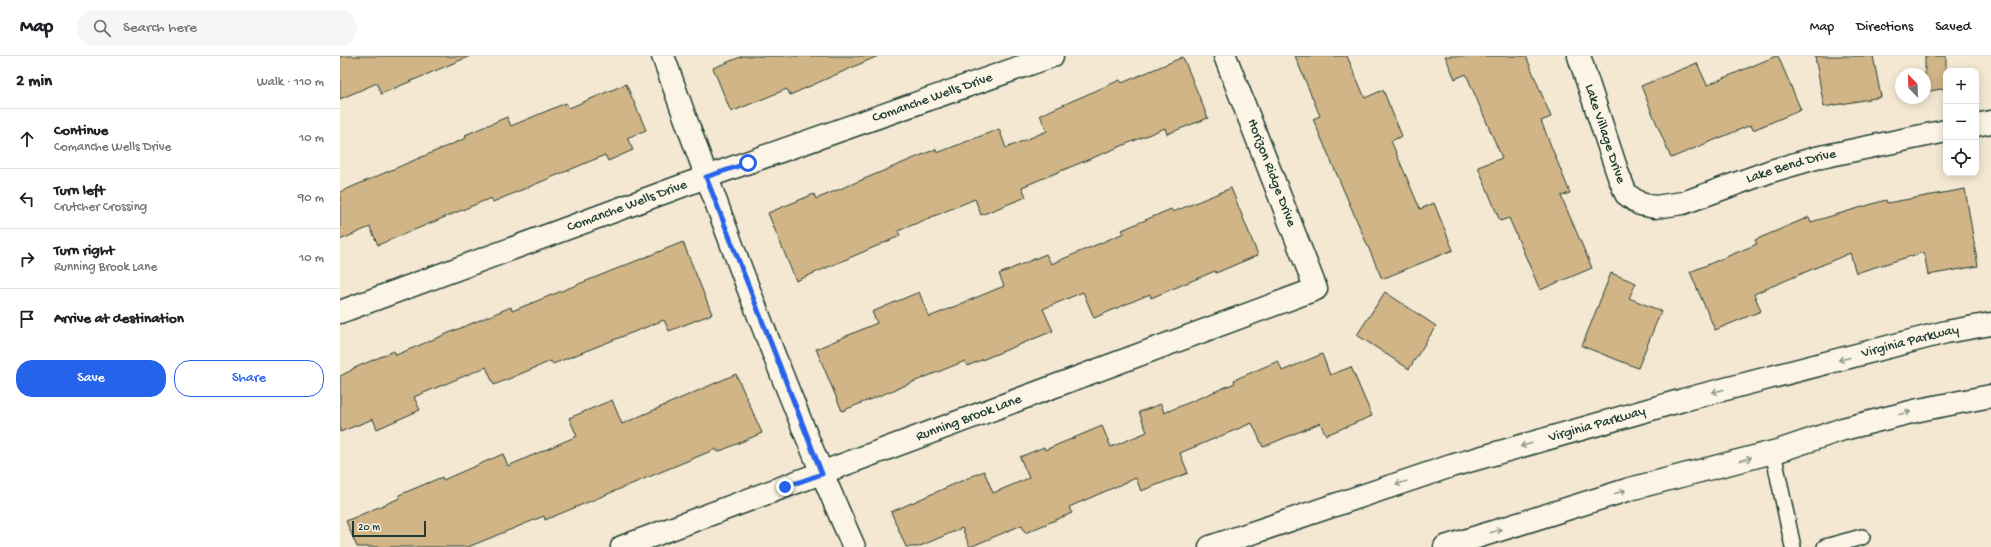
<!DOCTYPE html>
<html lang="en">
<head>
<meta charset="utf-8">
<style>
	:root { --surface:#fff; --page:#f6f6f6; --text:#202124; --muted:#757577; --line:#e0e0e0; --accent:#2563eb }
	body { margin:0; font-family:"Gochi Hand",sans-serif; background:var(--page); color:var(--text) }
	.controls { position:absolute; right:12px; top:12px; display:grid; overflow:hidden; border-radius:8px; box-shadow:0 2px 10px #0003 }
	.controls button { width:36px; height:36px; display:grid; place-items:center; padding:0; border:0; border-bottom:1px solid var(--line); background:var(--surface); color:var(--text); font:20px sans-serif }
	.compass { position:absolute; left:1555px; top:12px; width:36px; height:36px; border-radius:50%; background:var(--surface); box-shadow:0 2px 10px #0003; rotate:337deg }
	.scale { position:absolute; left:12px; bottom:10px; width:74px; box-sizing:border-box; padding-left:4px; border:2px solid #1f3d34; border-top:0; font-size:11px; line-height:14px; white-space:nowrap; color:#1f3d34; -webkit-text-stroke:3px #fcf5e5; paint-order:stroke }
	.stop { position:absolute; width:12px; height:12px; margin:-9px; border:3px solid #2563eb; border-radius:50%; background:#fff }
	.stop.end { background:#2563eb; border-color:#fff; box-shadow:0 1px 4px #0008 }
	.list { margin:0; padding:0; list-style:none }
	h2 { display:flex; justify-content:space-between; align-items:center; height:52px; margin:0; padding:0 16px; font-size:17px }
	h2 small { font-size:13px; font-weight:400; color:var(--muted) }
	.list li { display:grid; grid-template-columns:26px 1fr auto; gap:12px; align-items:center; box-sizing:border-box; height:60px; padding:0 16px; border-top:1px solid var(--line) }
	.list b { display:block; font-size:15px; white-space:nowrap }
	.list p { margin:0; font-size:13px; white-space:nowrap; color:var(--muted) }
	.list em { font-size:13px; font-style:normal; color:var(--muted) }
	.actions { display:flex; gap:8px; padding:12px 16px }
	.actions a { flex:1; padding:9px 0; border:1px solid var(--accent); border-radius:16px; text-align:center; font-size:14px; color:var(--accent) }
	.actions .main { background:var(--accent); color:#fff }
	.icon { flex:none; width:22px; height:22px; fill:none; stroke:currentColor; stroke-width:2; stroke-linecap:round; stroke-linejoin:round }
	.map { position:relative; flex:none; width:1651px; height:491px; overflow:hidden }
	header { display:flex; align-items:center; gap:24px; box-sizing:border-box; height:56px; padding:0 20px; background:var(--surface); border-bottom:1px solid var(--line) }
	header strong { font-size:19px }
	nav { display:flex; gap:22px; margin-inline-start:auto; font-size:14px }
	.search { width:280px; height:36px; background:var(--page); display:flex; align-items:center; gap:10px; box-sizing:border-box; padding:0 14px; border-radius:22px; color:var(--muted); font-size:15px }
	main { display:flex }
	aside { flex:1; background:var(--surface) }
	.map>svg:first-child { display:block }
</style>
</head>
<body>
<header>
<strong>Map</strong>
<div class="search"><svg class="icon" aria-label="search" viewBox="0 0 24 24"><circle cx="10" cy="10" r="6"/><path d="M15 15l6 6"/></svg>Search here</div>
<nav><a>Map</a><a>Directions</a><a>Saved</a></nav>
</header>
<main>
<aside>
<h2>2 min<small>Walk · 110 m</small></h2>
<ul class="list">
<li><svg class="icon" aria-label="ahead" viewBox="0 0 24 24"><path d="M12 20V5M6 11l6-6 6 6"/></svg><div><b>Continue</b><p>Comanche Wells Drive</p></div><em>10 m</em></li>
<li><svg class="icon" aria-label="left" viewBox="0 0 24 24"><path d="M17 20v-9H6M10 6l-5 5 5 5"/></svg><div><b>Turn left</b><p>Crutcher Crossing</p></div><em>90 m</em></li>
<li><svg class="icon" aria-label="right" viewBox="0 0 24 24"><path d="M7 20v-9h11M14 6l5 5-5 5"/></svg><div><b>Turn right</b><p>Running Brook Lane</p></div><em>10 m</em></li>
<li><svg class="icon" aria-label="arrive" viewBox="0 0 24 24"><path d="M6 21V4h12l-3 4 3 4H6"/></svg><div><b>Arrive at destination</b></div></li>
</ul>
<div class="actions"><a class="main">Save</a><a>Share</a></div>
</aside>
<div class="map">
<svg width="1651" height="491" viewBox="0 0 1651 491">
	<rect width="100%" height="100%" fill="#f4e8d2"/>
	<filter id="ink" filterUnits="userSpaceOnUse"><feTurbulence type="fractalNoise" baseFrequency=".025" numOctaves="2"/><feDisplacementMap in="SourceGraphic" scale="8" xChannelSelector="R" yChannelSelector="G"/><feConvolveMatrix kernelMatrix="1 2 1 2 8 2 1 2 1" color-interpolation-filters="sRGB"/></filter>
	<g filter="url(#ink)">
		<g fill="#d2b587" stroke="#1f3d34">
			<polygon points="0,0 130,0 41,38 37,27 0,43"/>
			<polygon points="403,0 538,0 450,39 447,33 391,56 373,12"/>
			<polygon points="955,0 1007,0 1025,42 1043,34 1062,80 1051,85 1080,153 1094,147 1113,194 1042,223 973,63 980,60"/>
			<polygon points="1105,0 1186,0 1211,61 1201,65 1230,137 1221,140 1252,212 1200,234 1169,162 1160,165 1138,111 1162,102 1126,18 1115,23"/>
			<polygon points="1436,0 1438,0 1461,54 1413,74 1411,69 1331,102 1301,30 1357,7 1367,29"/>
			<polygon points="1475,0 1533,0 1541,41 1484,51"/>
			<polygon points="1585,0 1606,0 1606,32 1585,36"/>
			<polygon points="843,1 868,62 827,78 825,72 682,131 686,141 641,159 635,143 558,175 560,180 456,225 428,157 474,138 476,143 596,93 597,97 659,73 666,92 707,75 700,59 780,24 782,27"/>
			<polygon points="286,28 306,74 287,82 293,94 268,105 265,99 153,146 151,142 38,189 30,171 0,184 0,136 126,82 125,79 167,61 171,70 226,47 229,52"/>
			<polygon points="891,132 918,199 876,217 875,215 811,242 810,238 754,262 743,236 703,253 713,275 627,310 625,305 502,355 476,293 537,267 532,256 579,236 589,261 664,230 659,218 706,198 711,208 784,177 782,174 831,153 833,156"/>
			<polygon points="1625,133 1638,210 1588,219 1584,196 1516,217 1510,197 1414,238 1421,255 1375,274 1350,216 1417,188 1415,184 1469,161 1471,166 1546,144 1547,147"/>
			<polygon points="343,186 372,258 329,275 324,264 213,308 211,305 154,329 146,311 74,341 80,354 37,373 33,363 0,376 0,320 12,314 12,313 54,295 56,299 171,251 172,255"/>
			<polygon points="1271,217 1296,227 1289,242 1321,255 1298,312 1242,290"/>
			<polygon points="1045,236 1096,270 1069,313 1017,279"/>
			<polygon points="982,298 990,319 1011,311 1032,360 986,379 980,367 923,391 912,367 840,397 848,417 801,435 796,422 729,451 732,457 685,477 682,469 630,491 622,472 578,491 566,491 551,456 644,415 653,437 689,422 680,401 704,391 705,394 762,370 771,391 807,376 799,356 821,348 824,357 895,327 894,324 938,305 942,315"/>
			<polygon points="396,318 422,377 378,396 376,393 205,464 204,460 128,491 17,491 6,465 60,442 59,439 102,421 103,424 163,398 168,410 237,380 229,362 272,344 282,368"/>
		</g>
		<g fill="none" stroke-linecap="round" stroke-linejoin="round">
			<defs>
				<g id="service">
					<polyline points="1433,396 1453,491"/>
					<polyline points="1485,491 1522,481"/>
				</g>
				<g id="minor">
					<path d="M323,0C382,165 443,331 514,491"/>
					<path id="s1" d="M1239,0L1278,118L1286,138L1300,148L1315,151L1343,147L1431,115L1476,102L1606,75"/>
					<polyline points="1636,69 1651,66"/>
					<path id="s2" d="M0,256L366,121L712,0"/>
					<path id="s3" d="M282,491L976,233L885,0"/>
				</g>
				<g id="secondary">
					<path id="s4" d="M870,491L1111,410L1343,344L1606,276L1651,268"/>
					<polyline points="1105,491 1290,433 1441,394 1503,373 1579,354 1651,340"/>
				</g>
			</defs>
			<use href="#service" stroke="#1f3d34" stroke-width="18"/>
			<use href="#minor" stroke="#1f3d34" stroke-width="25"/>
			<use href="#secondary" stroke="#1f3d34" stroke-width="25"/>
			<use href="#service" stroke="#fcf5e5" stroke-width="15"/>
			<use href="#minor" stroke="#fcf5e5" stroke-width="22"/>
			<use href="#secondary" stroke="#fcf5e5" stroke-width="22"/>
		</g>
		<defs><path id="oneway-shaft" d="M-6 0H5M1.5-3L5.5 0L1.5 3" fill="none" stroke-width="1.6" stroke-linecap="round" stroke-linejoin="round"/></defs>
		<g stroke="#8e998c">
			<use href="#oneway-shaft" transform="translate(1504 303) rotate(166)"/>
			<use href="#oneway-shaft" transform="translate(1378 335) rotate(166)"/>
			<use href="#oneway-shaft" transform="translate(1565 357) rotate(-14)"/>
			<use href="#oneway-shaft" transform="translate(1186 389) rotate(164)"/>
			<use href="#oneway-shaft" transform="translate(1406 403) rotate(-15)"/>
			<use href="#oneway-shaft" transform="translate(1061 427) rotate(162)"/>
			<use href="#oneway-shaft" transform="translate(1280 436) rotate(-17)"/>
			<use href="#oneway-shaft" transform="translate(1156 475) rotate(-17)"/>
		</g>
	</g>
	<g fill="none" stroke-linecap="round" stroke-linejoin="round" filter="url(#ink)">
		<polyline stroke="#2563eb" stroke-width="5" points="408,107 366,121 482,418 445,431"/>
	</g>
	<g text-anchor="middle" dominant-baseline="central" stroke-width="3.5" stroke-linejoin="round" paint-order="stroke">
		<g font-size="14" fill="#1f3d34" stroke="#fcf5e5">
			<text stroke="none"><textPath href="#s2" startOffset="630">Comanche Wells Drive</textPath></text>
			<text stroke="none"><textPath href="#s1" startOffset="82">Lake Village Drive</textPath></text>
			<text stroke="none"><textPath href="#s1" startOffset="321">Lake Bend Drive</textPath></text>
			<text transform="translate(931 117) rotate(69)">Horizon Ridge Drive</text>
			<text stroke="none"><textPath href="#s2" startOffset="306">Comanche Wells Drive</textPath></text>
			<text stroke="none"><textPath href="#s4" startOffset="730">Virginia Parkway</textPath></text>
			<text stroke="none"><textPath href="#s3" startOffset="370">Running Brook Lane</textPath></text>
			<text stroke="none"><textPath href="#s4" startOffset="406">Virginia Parkway</textPath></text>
		</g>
	</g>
</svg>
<div class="controls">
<button>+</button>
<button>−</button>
<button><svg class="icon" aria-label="locate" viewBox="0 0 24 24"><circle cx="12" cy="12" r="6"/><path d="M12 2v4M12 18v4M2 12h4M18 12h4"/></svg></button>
</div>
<svg class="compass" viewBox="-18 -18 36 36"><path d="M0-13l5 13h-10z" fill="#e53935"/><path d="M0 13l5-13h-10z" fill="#757577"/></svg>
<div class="scale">20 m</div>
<div class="stop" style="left:408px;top:107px"></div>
<div class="stop end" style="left:445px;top:431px"></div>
</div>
</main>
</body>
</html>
